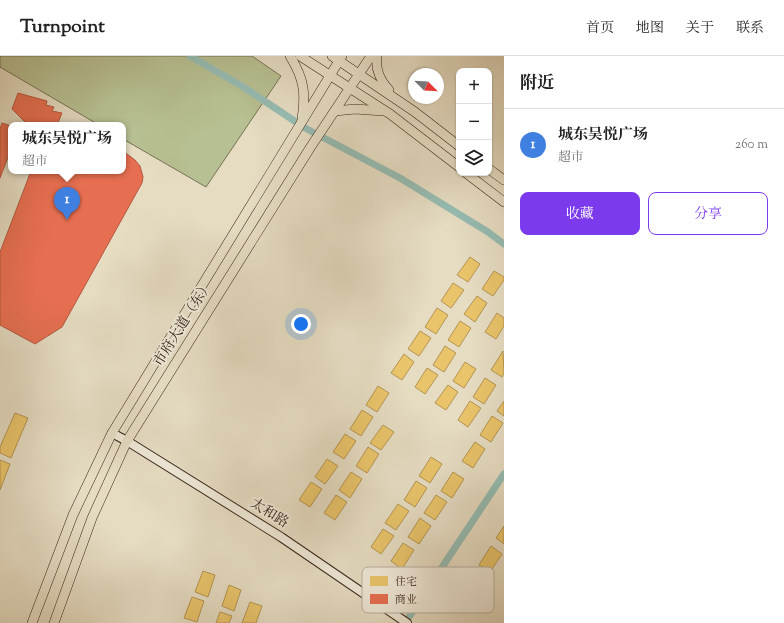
<!DOCTYPE html>
<html lang="zh">
<head>
<meta charset="utf-8">
<style>
	:root { --surface:#fff; --page:#f6f6f6; --text:#222; --muted:#767676; --line:#e0e0e0; --accent:#7c3aed }
	body { margin:0; font-family:"Sorts Mill Goudy","Noto Serif SC",serif; background:var(--page); color:var(--text) }
	.controls { position:absolute; right:12px; top:12px; display:grid; overflow:hidden; border-radius:8px; box-shadow:0 1px 3px #0004 }
	.controls button { width:36px; height:36px; display:grid; place-items:center; padding:0; border:0; border-bottom:1px solid var(--line); background:var(--surface); color:var(--text); font:20px sans-serif }
	.compass { position:absolute; left:408px; top:12px; width:36px; height:36px; border-radius:50%; background:var(--surface); box-shadow:0 1px 3px #0004; rotate:114deg }
	.you { position:absolute; left:301px; top:268px; width:14px; height:14px; margin:-10px; border:3px solid #fff; border-radius:50%; background:#1a73e8; box-shadow:0 0 0 6px #1a73e833 }
	.badge { display:grid; place-items:center; width:26px; height:26px; border-radius:50%; background:var(--accent); color:#fff; font-size:13px; font-weight:700 }
	.pin { position:absolute; translate:-50% -33px; filter:drop-shadow(0 1px 2px #0008) }
	.pin::after { content:''; position:absolute; top:21px; width:14px; height:12px; background:inherit; clip-path:polygon(0 0,100% 0,50% 100%) }
	.popup { position:absolute; left:8px; top:66px; width:118px; height:52px; box-sizing:border-box; display:grid; place-content:center; border-radius:8px; background:var(--surface); filter:drop-shadow(0 1px 3px #0005); font-size:13px; white-space:nowrap; color:var(--muted) }
	.popup b { font-size:15px; color:var(--text) }
	.popup::after { content:''; position:absolute; left:50%; top:100%; margin-left:-8px; border:8px solid transparent; border-top-color:var(--surface) }
	.list { margin:0; padding:0; list-style:none }
	h2 { display:flex; justify-content:space-between; align-items:center; height:52px; margin:0; padding:0 16px; font-size:17px }
	h2 small { font-size:13px; font-weight:400; color:var(--muted) }
	.list li { display:grid; grid-template-columns:26px 1fr auto; gap:12px; align-items:center; box-sizing:border-box; height:72px; padding:0 16px; border-top:1px solid var(--line) }
	.list b { display:block; font-size:15px; white-space:nowrap }
	.list p { margin:0; font-size:13px; white-space:nowrap; color:var(--muted) }
	.list em { font-size:13px; font-style:normal; color:var(--muted) }
	.actions { display:flex; gap:8px; padding:12px 16px }
	.actions a { flex:1; padding:9px 0; border:1px solid var(--accent); border-radius:8px; text-align:center; font-size:14px; color:var(--accent) }
	.actions .main { background:var(--accent); color:#fff }
	.icon { flex:none; width:22px; height:22px; fill:none; stroke:currentColor; stroke-width:2; stroke-linecap:round; stroke-linejoin:round }
	.map { position:relative; flex:none; width:504px; height:567px; overflow:hidden }
	header { display:flex; align-items:center; gap:24px; box-sizing:border-box; height:56px; padding:0 20px; background:var(--surface); border-bottom:1px solid var(--line) }
	header strong { font-size:19px }
	nav { display:flex; gap:22px; margin-inline-start:auto; font-size:14px }
	main { display:flex }
	aside { flex:1; background:var(--surface) }
	.map>svg:first-child { display:block }
</style>
</head>
<body>
<header>
<strong>Turnpoint</strong>
<nav><a>首页</a><a>地图</a><a>关于</a><a>联系</a></nav>
</header>
<main>
<div class="map">
<svg width="504" height="567" viewBox="0 0 504 567">
	<rect width="100%" height="100%" fill="#e5dcc2"/>
	<filter id="stains"><feTurbulence type="fractalNoise" baseFrequency=".005" numOctaves="4"/><feColorMatrix values="0 0 0 0 .2 0 0 0 0 .09 0 0 0 0 .02 0 0 0 .5 -.17"/></filter>
	<radialGradient id="worn" r=".72"><stop offset=".6" stop-color="#630" stop-opacity="0"/><stop offset="1" stop-color="#630" stop-opacity=".3"/></radialGradient>
	<polygon fill="#b7c092" stroke="#787256" points="0,0 252,0 281,20 206,131 123,83 123,69 99,69 0,11"/>
	<g fill="#e9c46a" stroke="#b49452">
		<polygon points="470,201 480,208 468,226 457,219"/>
		<polygon points="494,215 504,221 504,224 493,240 482,233"/>
		<polygon points="453,227 464,234 451,252 441,245"/>
		<polygon points="477,240 487,247 475,266 464,258"/>
		<polygon points="437,252 448,259 436,278 425,271"/>
		<polygon points="497,257 504,262 504,270 496,283 485,276"/>
		<polygon points="460,265 471,272 459,291 448,284"/>
		<polygon points="420,275 431,282 419,300 408,293"/>
		<polygon points="445,290 456,297 444,316 433,309"/>
		<polygon points="503,295 504,317 502,321 491,314"/>
		<polygon points="404,298 414,306 402,324 391,317"/>
		<polygon points="465,306 476,313 464,332 453,325"/>
		<polygon points="427,312 438,319 425,338 415,331"/>
		<polygon points="485,322 496,329 484,348 473,341"/>
		<polygon points="448,329 458,336 446,354 435,347"/>
		<polygon points="378,330 389,337 377,356 366,349"/>
		<polygon points="470,345 481,352 468,371 458,364"/>
		<polygon points="504,345 504,360 497,355"/>
		<polygon points="362,354 373,361 361,380 350,373"/>
		<polygon points="15,357 28,362 11,402 0,397 0,391"/>
		<polygon points="492,360 503,367 491,386 480,379"/>
		<polygon points="383,369 394,376 381,394 370,387"/>
		<polygon points="345,378 356,385 344,403 333,396"/>
		<polygon points="475,386 485,393 473,412 462,405"/>
		<polygon points="368,391 379,398 367,417 356,410"/>
		<polygon points="431,401 442,408 430,427 419,420"/>
		<polygon points="327,403 338,410 325,428 315,421"/>
		<polygon points="0,404 10,408 0,434"/>
		<polygon points="351,416 362,423 350,442 339,434"/>
		<polygon points="453,416 464,423 452,442 441,435"/>
		<polygon points="416,425 427,432 415,451 404,444"/>
		<polygon points="311,426 322,433 310,451 299,444"/>
		<polygon points="336,439 347,446 335,464 324,457"/>
		<polygon points="436,439 447,446 435,464 424,457"/>
		<polygon points="398,448 409,455 396,474 385,467"/>
		<polygon points="420,462 431,470 419,488 408,481"/>
		<polygon points="504,470 504,488 496,482"/>
		<polygon points="383,473 394,480 381,498 371,491"/>
		<polygon points="403,487 414,494 402,513 391,505"/>
		<polygon points="491,490 502,498 490,516 479,509"/>
		<polygon points="203,515 215,519 208,541 195,536"/>
		<polygon points="471,516 482,523 470,542 459,535"/>
		<polygon points="229,529 241,534 234,555 222,550"/>
		<polygon points="192,541 204,545 197,566 184,562"/>
		<polygon points="250,546 262,550 256,567 242,567"/>
		<polygon points="220,556 232,560 229,567 216,567"/>
	</g>
	<g fill="#e76f51" stroke="#b35940">
		<polygon points="18,37 47,45 46,49 54,51 52,55 62,57 57,69 30,69 25,66 12,53"/>
		<polygon points="2,67 11,70 11,93 0,122 0,73"/>
		<polygon points="123,95 135,104 140,110 143,121 142,127 62,271 35,288 0,269 0,196 31,115 123,115"/>
	</g>
	<g fill="none" stroke-linecap="round" stroke-linejoin="round">
		<g stroke="#96bcb2" stroke-width="7">
			<polyline points="190,0 245,32 305,72 400,122 488,176 504,188"/>
			<polyline points="405,567 504,418"/>
		</g>
		<defs>
			<polyline id="secondary" points="112,377 127,385 281,481 407,567"/>
			<g id="primary">
				<path d="M290,0C304,23 306,37 302,63"/>
				<polyline points="300,0 390,58 459,111"/>
				<polyline points="332,0 415,56 459,90"/>
				<path d="M377,0C375,14 380,24 389,34"/>
				<polyline points="335,55 355,53 383,55"/>
				<polyline points="489,113 504,124"/>
				<polyline points="466,117 504,146"/>
				<polyline points="32,567 73,459 112,377 342,0"/>
				<polyline points="54,567 92,462 127,385 310,92 371,0"/>
			</g>
		</defs>
		<use href="#secondary" stroke="#3a251a" stroke-width="10"/>
		<use href="#primary" stroke="#3a251a" stroke-width="10"/>
		<use href="#secondary" stroke="#eee8d7" stroke-width="8"/>
		<use href="#primary" stroke="#e5dcc2" stroke-width="9"/>
	</g>
	<g text-anchor="middle" dominant-baseline="central" stroke-width="4" stroke-linejoin="round" paint-order="stroke">
		<g font-size="14" fill="#3a251a" stroke="#eee8d7">
			<text transform="translate(184 268) rotate(-58)">市府大道（东）</text>
			<text transform="translate(269 458) rotate(32)">太和路</text>
		</g>
	</g>
	<rect x="362" y="511" width="132" height="46" rx="6" fill="#eee8d7" stroke="#b8ae9e" stroke-width="1"/>
	<rect x="370" y="520" width="18" height="10" fill="#e9c46a"/>
	<rect x="370" y="538" width="18" height="10" fill="#e76f51"/>
	<g font-size="11" fill="#3a251a">
		<text x="395" y="529">住宅</text>
		<text x="395" y="547">商业</text>
	</g>
	<rect width="100%" height="100%" filter="url(#stains)"/>
	<rect width="100%" height="100%" fill="url(#worn)"/>
</svg>
<div class="controls">
<button>+</button>
<button>−</button>
<button><svg class="icon" aria-label="layers" viewBox="0 0 24 24"><path d="M12 4l9 5-9 5-9-5zM3 14l9 5 9-5"/></svg></button>
</div>
<svg class="compass" viewBox="-18 -18 36 36"><path d="M0-13l5 13h-10z" fill="#e53935"/><path d="M0 13l5-13h-10z" fill="#767676"/></svg>
<div class="you"></div>
<div class="pin badge" style="left:67px;top:164px;background:#3f7fe0">1</div>
<div class="popup"><b>城东吴悦广场</b>超市</div>
</div>
<aside>
<h2>附近<small></small></h2>
<ul class="list">
<li><span class="badge" style="background:#3f7fe0">1</span><div><b>城东吴悦广场</b><p>超市</p></div><em>260 m</em></li>
</ul>
<div class="actions"><a class="main">收藏</a><a>分享</a></div>
</aside>
</main>
</body>
</html>
